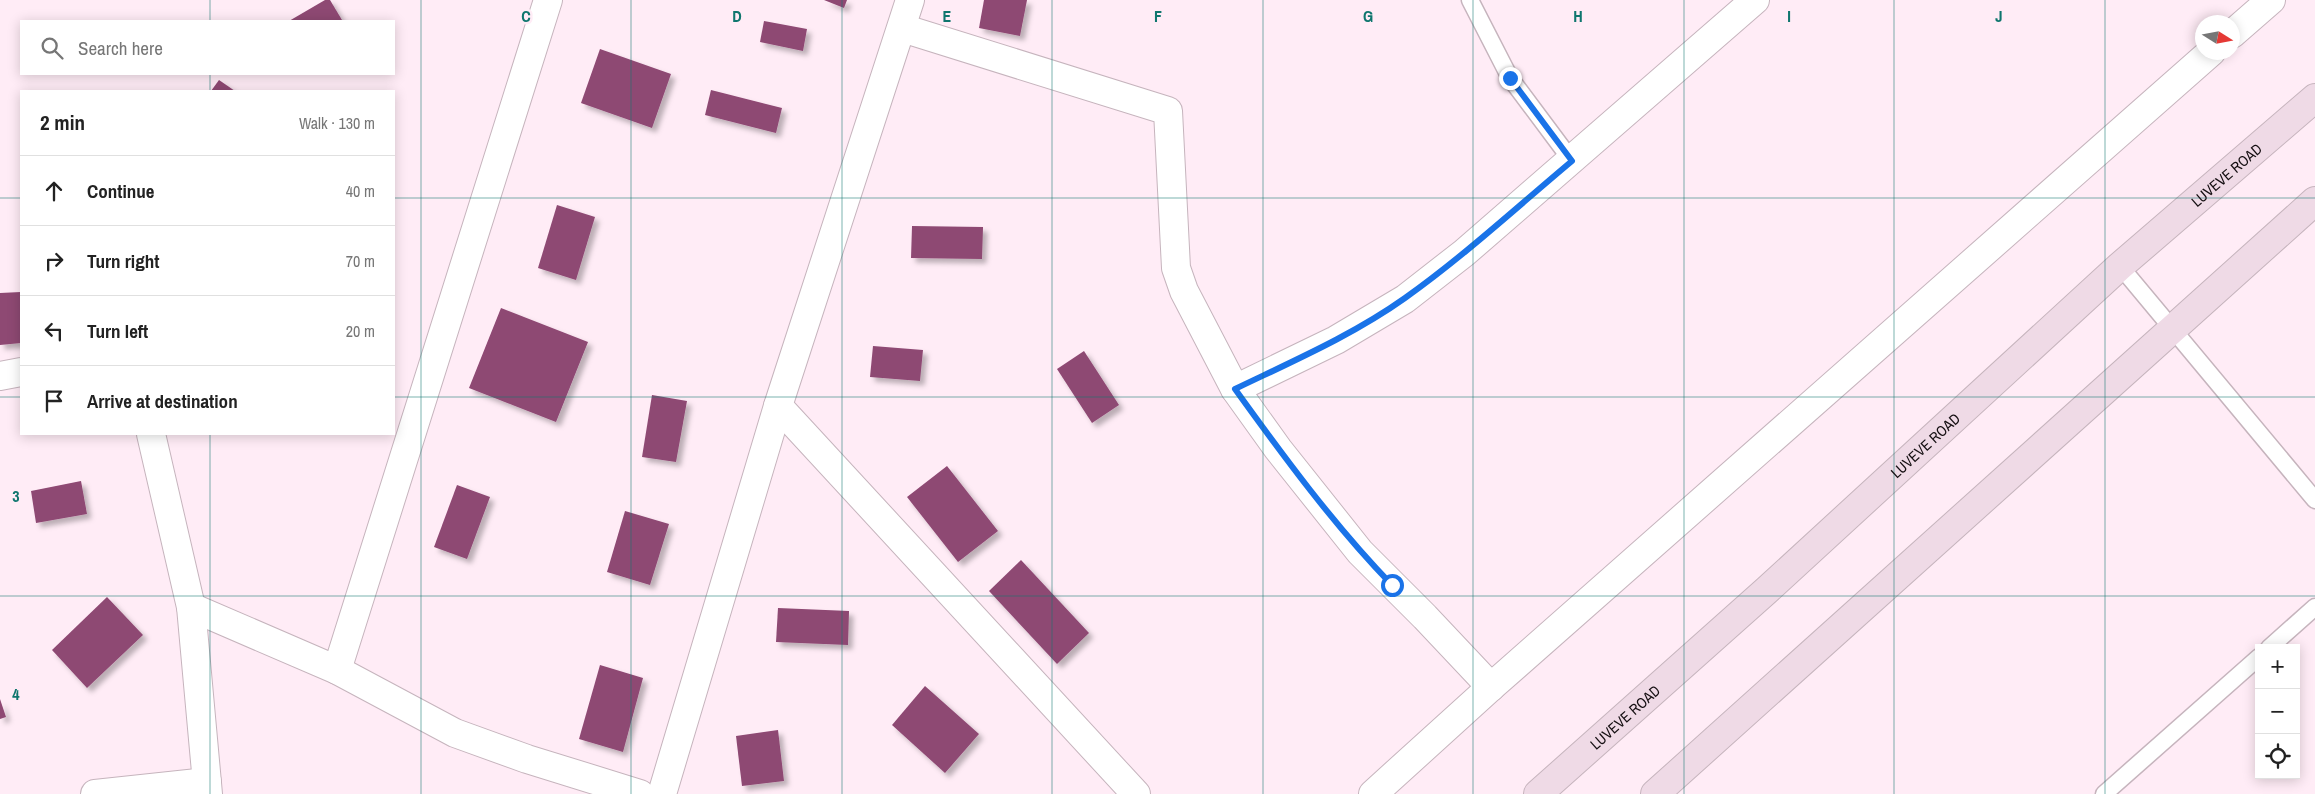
<!DOCTYPE html>
<html lang="en">
<head>
<meta charset="utf-8">
<style>
	:root { --surface:#fff; --page:#f2f2f2; --text:#222; --muted:#767676; --line:#e0e0e0 }
	body { margin:0; font-family:"Archivo Narrow",sans-serif; background:var(--page); color:var(--text) }
	.controls { position:absolute; right:15px; bottom:15px; display:grid; overflow:hidden; border-radius:0px; box-shadow:0 2px 12px #0003 }
	.controls button { width:45px; height:45px; display:grid; place-items:center; padding:0; border:0; border-bottom:1px solid var(--line); background:var(--surface); color:var(--text); font:25px sans-serif }
	.compass { position:absolute; left:2195px; top:15px; width:45px; height:45px; border-radius:50%; background:var(--surface); box-shadow:0 2px 12px #0003; rotate:101deg }
	.stop { position:absolute; width:15px; height:15px; margin:-11px; border:4px solid #1a73e8; border-radius:50%; background:#fff }
	.stop.end { background:#1a73e8; border-color:#fff; box-shadow:0 1px 5px #0008 }
	.list { margin:0; padding:0; list-style:none }
	h2 { display:flex; justify-content:space-between; align-items:center; height:65px; margin:0; padding:0 20px; font-size:21px }
	h2 small { font-size:16px; font-weight:400; color:var(--muted) }
	.list li { display:grid; grid-template-columns:32px 1fr auto; gap:15px; align-items:center; box-sizing:border-box; height:70px; padding:0 20px; border-top:1px solid var(--line) }
	.list b { display:block; font-size:19px; white-space:nowrap }
	.list em { font-size:16px; font-style:normal; color:var(--muted) }
	.icon { flex:none; width:28px; height:28px; fill:none; stroke:currentColor; stroke-width:2; stroke-linecap:round; stroke-linejoin:round }
	.map { position:relative; flex:none; width:2315px; height:794px; overflow:hidden }
	.search { position:absolute; background:var(--surface); box-shadow:0 2px 12px #0003; left:20px; top:20px; width:375px; height:55px; display:flex; align-items:center; gap:12px; box-sizing:border-box; padding:0 18px; border-radius:0px; color:var(--muted); font-size:19px }
	.panel { position:absolute; background:var(--surface); box-shadow:0 2px 12px #0003; left:20px; top:90px; width:375px; height:345px; border-radius:0px }
	.map>svg:first-child { display:block }
</style>
</head>
<body>
<div class="map">
<svg width="2315" height="794" viewBox="0 0 2315 794">
	<defs>
		<filter id="shadow"><feDropShadow dx="4.5" dy="4.5" stdDeviation="2.5" flood-color="#0004"/></filter>
	</defs>
	<rect width="100%" height="100%" fill="#ffecf6"/>
	<g fill="#8e4873" filter="url(#shadow)">
		<polygon points="325,0 330,0 342,20 289,21"/>
		<polygon points="824,0 847,0 844,8"/>
		<polygon points="984,0 1027,0 1020,36 979,28"/>
		<polygon points="764,21 807,29 803,51 760,42"/>
		<polygon points="600,49 671,74 652,128 581,103"/>
		<polygon points="219,80 235,91 211,91"/>
		<polygon points="711,90 782,108 776,133 705,115"/>
		<polygon points="557,205 595,217 576,280 538,268"/>
		<polygon points="912,226 983,227 982,259 911,258"/>
		<polygon points="21,292 21,343 0,345 0,293"/>
		<polygon points="501,308 588,342 556,422 469,388"/>
		<polygon points="873,346 923,350 920,381 870,377"/>
		<polygon points="1084,351 1119,405 1092,423 1057,369"/>
		<polygon points="652,395 687,401 676,462 642,457"/>
		<polygon points="947,466 998,531 958,562 907,497"/>
		<polygon points="81,481 87,514 36,523 31,491"/>
		<polygon points="457,485 490,497 467,559 434,547"/>
		<polygon points="625,511 669,524 650,585 607,572"/>
		<polygon points="1021,560 1089,633 1057,664 989,591"/>
		<polygon points="107,597 143,635 87,688 52,650"/>
		<polygon points="778,608 849,611 848,645 776,642"/>
		<polygon points="600,665 643,678 623,752 579,739"/>
		<polygon points="925,686 979,734 945,773 892,725"/>
		<polygon points="0,699 6,717 0,719"/>
		<polygon points="778,730 784,781 742,786 736,736"/>
	</g>
	<g fill="none" stroke-linecap="round" stroke-linejoin="round">
		<defs>
			<g id="lane">
				<polyline points="1470,0 1510,78 1572,161"/>
				<polyline points="2120,266 2315,500"/>
				<polyline points="2269,648 2315,607"/>
				<polyline points="2104,794 2259,657"/>
			</g>
			<g id="street">
				<polyline points="902,28 1168,111 1176,268 1184,291 1235,389 1278,449 1360,552 1425,617 1491,687"/>
				<polyline points="2232,34 2271,0"/>
				<polyline points="0,376 21,372"/>
				<polyline points="1235,389 1336,340 1405,299 1464,253 1755,0"/>
				<polyline points="778,406 1136,794"/>
				<polyline points="151,434 191,607 208,794"/>
				<polyline points="191,607 337,670 548,0"/>
				<polyline points="337,670 455,733 527,759 640,794"/>
				<polyline points="95,794 207,782"/>
				<polyline points="662,794 778,406 910,0"/>
				<polyline points="1373,794 1491,687 2211,52"/>
			</g>
			<g id="secondary">
				<path id="s1" d="M1538,794L1767,590L2120,266L2315,98"/>
				<polyline points="1655,794 2315,201"/>
			</g>
		</defs>
		<use href="#lane" stroke="#c6b4bd" stroke-width="19"/>
		<use href="#street" stroke="#c6b4bd" stroke-width="30"/>
		<use href="#secondary" stroke="#c6b4bd" stroke-width="30"/>
		<use href="#lane" stroke="#fff" stroke-width="16"/>
		<use href="#street" stroke="#fff" stroke-width="28"/>
		<use href="#secondary" stroke="#efdae6" stroke-width="28"/>
	</g>
	<g fill="none" stroke-linecap="round" stroke-linejoin="round">
		<path stroke="#1a73e8" stroke-width="6" d="M1392,585C1334,525 1284,457 1235,389C1293,361 1353,335 1405,298C1464,256 1517,207 1572,161L1510,78"/>
	</g>
	<path fill="none" stroke="#0f766e" stroke-width="1" stroke-opacity="0.55" d="M210,0V21M421,0V794M631,0V794M842,0V794M1052,0V794M1263,0V794M1473,0V794M1684,0V794M1894,0V794M2105,0V794M210,74V91M0,198H21M394,198H2315M0,397H21M394,397H2315M210,434V794M0,596H2315"/>
	<g text-anchor="middle" dominant-baseline="central" stroke-width="5" stroke-linejoin="round" paint-order="stroke">
		<g font-size="15" fill="#150f12" stroke="#ffecf6">
			<text stroke="none"><textPath href="#s1" startOffset="926">LUVEVE ROAD</textPath></text>
			<text stroke="none"><textPath href="#s1" startOffset="521">LUVEVE ROAD</textPath></text>
			<text stroke="none"><textPath href="#s1" startOffset="116">LUVEVE ROAD</textPath></text>
		</g>
	</g>
	<g font-size="16" text-anchor="middle" font-weight="bold" fill="#0f766e" stroke="#ffecf6" stroke-width="5" stroke-linejoin="round" paint-order="stroke">
		<text x="526" y="22">C</text>
		<text x="737" y="22">D</text>
		<text x="947" y="22">E</text>
		<text x="1158" y="22">F</text>
		<text x="1368" y="22">G</text>
		<text x="1578" y="22">H</text>
		<text x="1789" y="22">I</text>
		<text x="1999" y="22">J</text>
		<text x="16" y="502">3</text>
		<text x="16" y="700">4</text>
	</g>
</svg>
<div class="controls">
<button>+</button>
<button>−</button>
<button><svg class="icon" aria-label="locate" viewBox="0 0 24 24"><circle cx="12" cy="12" r="6"/><path d="M12 2v4M12 18v4M2 12h4M18 12h4"/></svg></button>
</div>
<svg class="compass" viewBox="-18 -18 36 36"><path d="M0-13l5 13h-10z" fill="#e53935"/><path d="M0 13l5-13h-10z" fill="#767676"/></svg>
<div class="stop" style="left:1392px;top:585px"></div>
<div class="stop end" style="left:1510px;top:78px"></div>
<div class="search"><svg class="icon" aria-label="search" viewBox="0 0 24 24"><circle cx="10" cy="10" r="6"/><path d="M15 15l6 6"/></svg>Search here</div>
<section class="panel">
<h2>2 min<small>Walk · 130 m</small></h2>
<ul class="list">
<li><svg class="icon" aria-label="ahead" viewBox="0 0 24 24"><path d="M12 20V5M6 11l6-6 6 6"/></svg><div><b>Continue</b></div><em>40 m</em></li>
<li><svg class="icon" aria-label="right" viewBox="0 0 24 24"><path d="M7 20v-9h11M14 6l5 5-5 5"/></svg><div><b>Turn right</b></div><em>70 m</em></li>
<li><svg class="icon" aria-label="left" viewBox="0 0 24 24"><path d="M17 20v-9H6M10 6l-5 5 5 5"/></svg><div><b>Turn left</b></div><em>20 m</em></li>
<li><svg class="icon" aria-label="arrive" viewBox="0 0 24 24"><path d="M6 21V4h12l-3 4 3 4H6"/></svg><div><b>Arrive at destination</b></div></li>
</ul>
</section>
</div>
</body>
</html>
